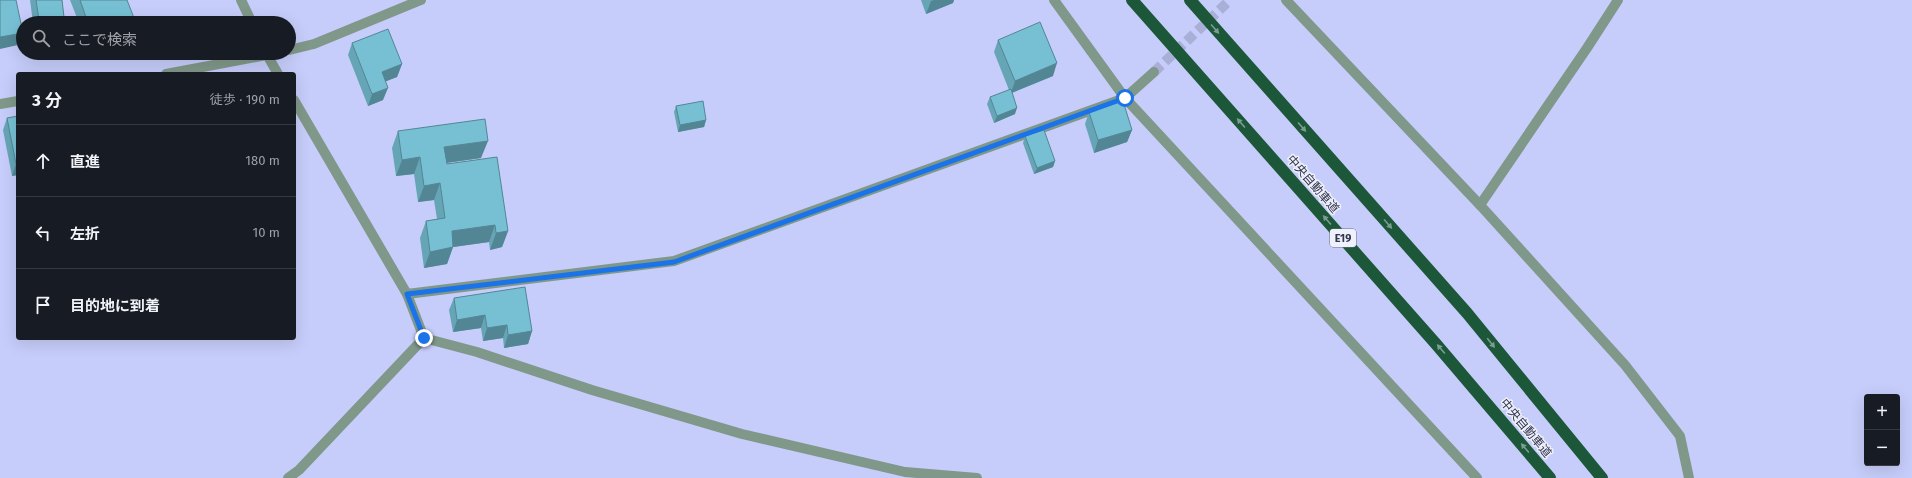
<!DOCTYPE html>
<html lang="ja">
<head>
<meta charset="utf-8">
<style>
	:root { --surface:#171b24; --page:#242831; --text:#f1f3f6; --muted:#9ea1a6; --line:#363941 }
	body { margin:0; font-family:"Fira Sans","Noto Sans JP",sans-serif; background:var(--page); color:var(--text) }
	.controls { position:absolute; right:12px; bottom:12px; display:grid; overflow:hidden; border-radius:4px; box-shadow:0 4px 16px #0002 }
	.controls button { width:36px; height:36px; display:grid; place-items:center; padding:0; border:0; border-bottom:1px solid var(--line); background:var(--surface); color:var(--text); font:20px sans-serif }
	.stop { position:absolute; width:12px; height:12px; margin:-9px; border:3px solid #1a73e8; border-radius:50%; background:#fff }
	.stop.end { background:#1a73e8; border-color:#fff; box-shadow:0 1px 4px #0008 }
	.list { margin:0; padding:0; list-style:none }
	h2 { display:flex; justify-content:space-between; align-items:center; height:52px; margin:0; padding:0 16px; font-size:17px }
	h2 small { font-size:13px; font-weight:400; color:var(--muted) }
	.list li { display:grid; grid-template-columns:26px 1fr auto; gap:12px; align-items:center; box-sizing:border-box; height:72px; padding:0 16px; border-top:1px solid var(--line) }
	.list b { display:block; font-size:15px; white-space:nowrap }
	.list em { font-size:13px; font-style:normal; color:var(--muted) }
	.icon { flex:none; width:22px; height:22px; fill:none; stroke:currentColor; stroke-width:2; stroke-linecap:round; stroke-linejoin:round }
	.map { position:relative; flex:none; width:1912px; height:478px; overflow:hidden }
	.search { position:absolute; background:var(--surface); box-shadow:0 4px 16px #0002; left:16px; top:16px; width:280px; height:44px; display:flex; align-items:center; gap:10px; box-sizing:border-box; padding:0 14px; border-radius:22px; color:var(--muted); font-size:15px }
	.panel { position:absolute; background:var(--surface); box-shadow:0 4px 16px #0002; left:16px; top:72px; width:280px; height:268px; border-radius:4px }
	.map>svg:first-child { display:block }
</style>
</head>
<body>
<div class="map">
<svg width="1912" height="478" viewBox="0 0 1912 478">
	<rect width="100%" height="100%" fill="#c6cdfa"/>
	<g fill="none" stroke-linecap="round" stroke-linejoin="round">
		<polyline stroke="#a9afd7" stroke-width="10" stroke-dasharray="10 5" stroke-linecap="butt" points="1154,72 1230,0"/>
		<g stroke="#809889" stroke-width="10">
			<polyline points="1054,0 1125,98 1477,478"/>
			<polyline points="1286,0 1480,205"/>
			<polyline points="407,294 674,261 1125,98"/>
		</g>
		<g stroke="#809889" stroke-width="10">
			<polyline points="241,0 252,23"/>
			<polyline points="1618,0 1587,48 1480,205 1625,365 1680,436 1689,478"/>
			<polyline points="289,50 314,44 421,0"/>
			<polyline points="266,53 278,74"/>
			<polyline points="166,74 277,53"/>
			<polyline points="1125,98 1154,72"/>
			<polyline points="294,100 407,294 424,338"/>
			<polyline points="0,104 18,101"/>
			<polyline points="424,338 477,352 592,390 742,434 905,472 977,478"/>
			<polyline points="288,478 299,470 424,338"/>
		</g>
		<g stroke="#1d573a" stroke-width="12">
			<polyline points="1132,0 1436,344 1550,478"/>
			<polyline points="1190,0 1467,313 1602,478"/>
		</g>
	</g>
	<g fill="#66a5b6">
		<polygon points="30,0 62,0 64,17 62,23 33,23"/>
		<polygon points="70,0 127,0 132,23 79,23"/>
		<polygon points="921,0 954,0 953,3 926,14"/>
		<polygon points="998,40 1053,76 1012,93 1015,114 994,123 987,104 990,97 1009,90 994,52"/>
		<polygon points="352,43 402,64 397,77 385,81 383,100 368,106 348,55"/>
		<polygon points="676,106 706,120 704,127 678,132 674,112"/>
		<polygon points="1089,112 1132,130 1127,142 1094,153 1085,124"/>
		<polygon points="18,116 18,175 12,176 3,130 7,118"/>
		<polygon points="398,131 481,158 447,163 447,164 508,231 502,247 490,250 489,242 453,247 447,264 424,268 420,238 426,221 437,219 434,200 418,202 414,174 396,176 392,148"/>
		<polygon points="1025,136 1055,161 1053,167 1034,174 1023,143"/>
		<polygon points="454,298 532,331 528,344 504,348 503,338 483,341 481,328 453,332 449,310"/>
	</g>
	<g fill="#538694">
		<polygon points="934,0 954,0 953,3 926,14 931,1"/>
		<polygon points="64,17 62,23 38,23 39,20"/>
		<polygon points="134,18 132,23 120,23"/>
		<polygon points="23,33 18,45 0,49 0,37"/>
		<polygon points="1057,63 1053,76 1011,93 1015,81"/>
		<polygon points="402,64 397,77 377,85 382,72"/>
		<polygon points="388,88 383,100 368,106 372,94"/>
		<polygon points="1017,108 1015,114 994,123 997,116"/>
		<polygon points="706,120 704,127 678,132 680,125"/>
		<polygon points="1132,130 1127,142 1094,153 1098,140"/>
		<polygon points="488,141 481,158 438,164 444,147"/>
		<polygon points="420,157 414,174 396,176 402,160"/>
		<polygon points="1055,161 1053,167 1034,174 1037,168"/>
		<polygon points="18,163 18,175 12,176 16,164"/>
		<polygon points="440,183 434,200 418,202 424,186"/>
		<polygon points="495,225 489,242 446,248 452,231"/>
		<polygon points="508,231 502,247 490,250 496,233"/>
		<polygon points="453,247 447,264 424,268 430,252"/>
		<polygon points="485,315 481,328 453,332 457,320"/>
		<polygon points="507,325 503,338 483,341 487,328"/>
		<polygon points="532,331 528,344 504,348 508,335"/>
	</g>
	<g fill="#77c0d4" stroke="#538694">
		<polygon points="0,0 16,0 23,33 0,37"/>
		<polygon points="36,0 62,0 64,17 39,20"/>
		<polygon points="80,0 127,0 134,18 120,23 88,23"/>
		<polygon points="1040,22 1057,63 1015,81 998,40"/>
		<polygon points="388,29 402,64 382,72 388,88 372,94 352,43"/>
		<polygon points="1011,89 1017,108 997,116 990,97"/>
		<polygon points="703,101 706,120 680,125 676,106"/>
		<polygon points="1123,101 1132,130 1098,140 1089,112"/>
		<polygon points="18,116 18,163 16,164 7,118"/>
		<polygon points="485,119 488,141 444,147 447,164 497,157 508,231 496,233 495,225 452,231 453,247 430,252 426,221 445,218 440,183 424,186 420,157 402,160 398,131"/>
		<polygon points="1044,130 1055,161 1037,168 1025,136"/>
		<polygon points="525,287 532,331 508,335 507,325 487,328 485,315 457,320 454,298"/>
	</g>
	<defs><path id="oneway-solid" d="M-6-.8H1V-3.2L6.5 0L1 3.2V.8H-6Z"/></defs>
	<g fill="#7b9c91">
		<use href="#oneway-solid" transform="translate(1215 29) rotate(49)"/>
		<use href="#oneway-solid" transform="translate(1241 123) rotate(-131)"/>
		<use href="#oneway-solid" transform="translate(1302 127) rotate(49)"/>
		<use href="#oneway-solid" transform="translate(1327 220) rotate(-131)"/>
		<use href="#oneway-solid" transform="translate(1388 224) rotate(49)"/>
		<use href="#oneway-solid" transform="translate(1491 343) rotate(51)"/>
		<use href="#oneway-solid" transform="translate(1441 349) rotate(-130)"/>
		<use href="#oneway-solid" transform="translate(1525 448) rotate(-130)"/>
	</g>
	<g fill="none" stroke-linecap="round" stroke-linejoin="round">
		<polyline stroke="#1a73e8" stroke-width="5" points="424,338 407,294 674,262 1125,98"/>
	</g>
	<g text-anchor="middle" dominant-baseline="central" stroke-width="3" stroke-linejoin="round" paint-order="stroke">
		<rect fill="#eef0fc" stroke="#6b6e81" stroke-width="1" x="1330" y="229" width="26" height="18" rx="3"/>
		<g font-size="11" font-weight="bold" fill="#33364c">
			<text x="1343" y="238">E19</text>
		</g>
		<g font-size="12" fill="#33364c" stroke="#eef0fc">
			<text transform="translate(1313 184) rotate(49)">中央自動車道</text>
			<text transform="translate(1526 428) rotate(50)">中央自動車道</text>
		</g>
	</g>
</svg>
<div class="controls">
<button>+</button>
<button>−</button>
</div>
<div class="stop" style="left:1125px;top:98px"></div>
<div class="stop end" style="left:424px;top:338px"></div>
<div class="search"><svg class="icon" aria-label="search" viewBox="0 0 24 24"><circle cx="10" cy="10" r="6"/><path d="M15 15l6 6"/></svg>ここで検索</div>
<section class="panel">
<h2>3 分<small>徒歩 · 190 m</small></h2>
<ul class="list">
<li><svg class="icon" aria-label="ahead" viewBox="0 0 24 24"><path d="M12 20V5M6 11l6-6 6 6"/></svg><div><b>直進</b></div><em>180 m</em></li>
<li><svg class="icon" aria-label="left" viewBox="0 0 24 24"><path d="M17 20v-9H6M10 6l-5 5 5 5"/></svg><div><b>左折</b></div><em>10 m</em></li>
<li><svg class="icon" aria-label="arrive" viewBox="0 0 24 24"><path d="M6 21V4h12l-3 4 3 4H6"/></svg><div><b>目的地に到着</b></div></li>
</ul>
</section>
</div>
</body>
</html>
